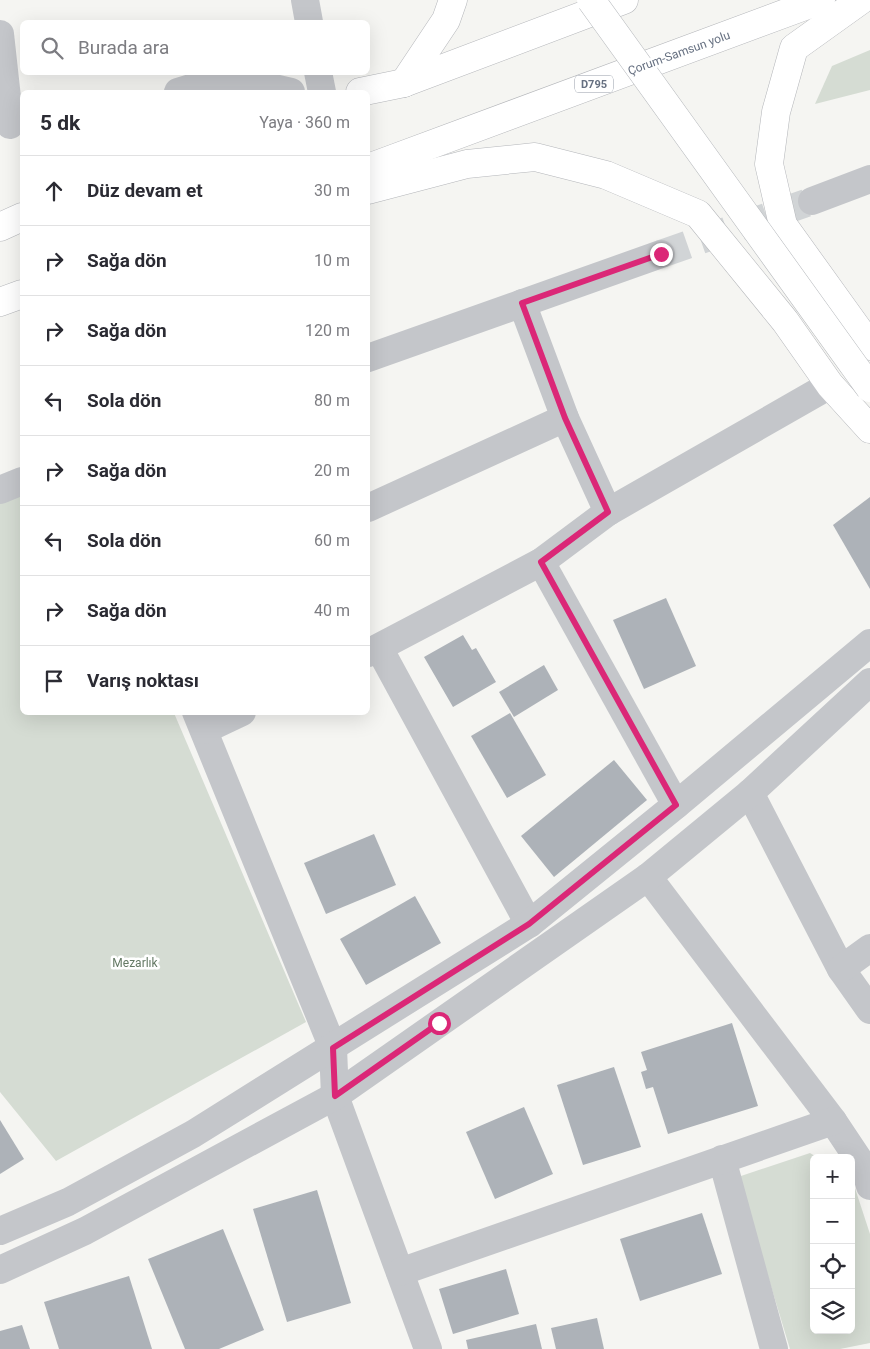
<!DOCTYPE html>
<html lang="tr">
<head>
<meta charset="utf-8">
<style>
	:root { --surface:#fff; --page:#f7f7f7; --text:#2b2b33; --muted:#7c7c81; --line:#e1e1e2 }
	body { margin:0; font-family:Roboto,sans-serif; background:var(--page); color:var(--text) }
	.controls { position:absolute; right:15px; bottom:15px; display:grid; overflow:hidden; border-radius:8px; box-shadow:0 5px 20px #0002 }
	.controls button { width:45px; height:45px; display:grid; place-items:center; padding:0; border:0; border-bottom:1px solid var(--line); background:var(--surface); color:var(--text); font:25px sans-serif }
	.stop { position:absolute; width:15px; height:15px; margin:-11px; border:4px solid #db2777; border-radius:50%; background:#fff }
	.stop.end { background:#db2777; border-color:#fff; box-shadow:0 1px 5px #0008 }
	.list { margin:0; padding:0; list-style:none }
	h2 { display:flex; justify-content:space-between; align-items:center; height:65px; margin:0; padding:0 20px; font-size:21px }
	h2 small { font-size:16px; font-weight:400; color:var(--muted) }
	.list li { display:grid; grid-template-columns:32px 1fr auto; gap:15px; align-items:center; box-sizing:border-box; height:70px; padding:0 20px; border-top:1px solid var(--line) }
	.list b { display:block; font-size:19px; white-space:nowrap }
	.list em { font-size:16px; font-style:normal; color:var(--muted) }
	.icon { flex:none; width:28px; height:28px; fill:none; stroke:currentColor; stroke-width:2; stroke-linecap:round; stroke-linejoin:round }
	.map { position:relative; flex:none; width:870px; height:1349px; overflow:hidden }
	.search { position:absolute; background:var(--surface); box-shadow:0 5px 20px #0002; left:20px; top:20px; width:350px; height:55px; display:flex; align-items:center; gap:12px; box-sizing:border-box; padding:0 18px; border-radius:8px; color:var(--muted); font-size:19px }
	.panel { position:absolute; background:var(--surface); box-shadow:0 5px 20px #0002; left:20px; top:90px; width:350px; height:625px; border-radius:8px }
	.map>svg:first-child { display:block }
</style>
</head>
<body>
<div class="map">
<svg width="870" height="1349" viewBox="0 0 870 1349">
	<rect width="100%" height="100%" fill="#f5f5f2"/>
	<g fill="#d5dcd3">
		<polygon points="870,50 870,90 815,104 832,66"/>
		<polygon points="22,493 22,712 174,713 306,1022 56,1161 0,1092 0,502"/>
		<polygon points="810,1153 818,1158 814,1158 814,1330 851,1330 851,1176 870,1234 870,1343 840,1349 790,1349 738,1177"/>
	</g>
	<g fill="#adb2b8">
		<polygon points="870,497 870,589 833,525"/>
		<polygon points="666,598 696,666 644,689 613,620"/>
		<polygon points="463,635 472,650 476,648 496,682 453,707 424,657"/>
		<polygon points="544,665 558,690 514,717 499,692"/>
		<polygon points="510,713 546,775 507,798 471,736"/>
		<polygon points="614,760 647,800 554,877 521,836"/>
		<polygon points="374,834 396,885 326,914 304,863"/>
		<polygon points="415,896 441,943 366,985 340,939"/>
		<polygon points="732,1023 758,1106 668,1134 653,1087 646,1089 641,1072 647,1070 641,1052"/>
		<polygon points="614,1067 641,1147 583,1165 557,1085"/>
		<polygon points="524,1107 553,1174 495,1199 466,1132"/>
		<polygon points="0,1120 24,1159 0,1174"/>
		<polygon points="317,1190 351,1303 287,1322 253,1209"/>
		<polygon points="702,1213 722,1274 640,1301 620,1239"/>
		<polygon points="223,1229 264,1330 219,1349 185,1349 148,1259"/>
		<polygon points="506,1269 519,1314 453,1334 439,1289"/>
		<polygon points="129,1276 152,1349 59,1349 44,1302"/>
		<polygon points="597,1318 604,1349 556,1349 551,1328"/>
		<polygon points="536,1324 542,1349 468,1349 466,1340"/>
		<polygon points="22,1325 30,1349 0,1349 0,1331"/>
	</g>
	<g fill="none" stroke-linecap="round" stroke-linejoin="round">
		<polyline stroke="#d1d4d6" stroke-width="28" stroke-dasharray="28 14" stroke-linecap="butt" points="661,254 812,201"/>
		<defs>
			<g id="highway">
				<polyline points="861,0 794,48 776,112 769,164 783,225 870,346"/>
				<polyline points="404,83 446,20 453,0"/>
				<polyline points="360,92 404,83 624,0"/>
				<polyline points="368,168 821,0"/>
				<polyline points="368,190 467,164 535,157 606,175 698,214 785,321 830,385 870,429"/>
				<polyline points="0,227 22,217"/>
				<polyline points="0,302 22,294"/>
			</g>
		</defs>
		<use href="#highway" stroke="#b4b6ba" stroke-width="29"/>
		<g stroke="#c4c6ca" stroke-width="28">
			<polyline points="305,0 309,22"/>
			<polyline points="0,34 10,125"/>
			<polyline points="318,72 322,92"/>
			<polyline points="178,92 227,77 291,92"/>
			<polyline points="812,201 870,179"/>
			<polyline points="522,303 565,418 608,512"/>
			<polyline points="368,358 661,254"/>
			<polyline points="0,490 22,481"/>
			<polyline points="368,508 565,418"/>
			<polyline points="541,562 676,805"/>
			<polyline points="379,648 529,924"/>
			<polyline points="368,653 541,562 608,512 830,385"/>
			<polyline points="196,712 333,1048 335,1096 428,1349"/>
			<polyline points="204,730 242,712"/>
			<polyline points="750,793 841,969 870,1010"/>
			<polyline points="648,877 833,1121 865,1169 870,1186"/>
			<polyline points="841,969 870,948"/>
			<polyline points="722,1159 774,1349"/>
			<polyline points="0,1231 68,1202 193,1134 529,924 676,805 870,643"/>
			<polyline points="0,1270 85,1231 335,1096 648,877 750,793 870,682"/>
			<polyline points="400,1272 833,1121"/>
		</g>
		<use href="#highway" stroke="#fff" stroke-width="28"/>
		<defs>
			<polyline id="major-bridge" points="591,0 870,388"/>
		</defs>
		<use href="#major-bridge" stroke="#b4b7bb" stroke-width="29" stroke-linecap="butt"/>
		<use href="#major-bridge" stroke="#fff" stroke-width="28"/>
	</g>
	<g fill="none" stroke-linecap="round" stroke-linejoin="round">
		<polyline stroke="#db2777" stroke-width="6" points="439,1023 335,1096 333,1048 529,924 676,805 541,562 608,512 565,418 522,303 661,254"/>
	</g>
	<g text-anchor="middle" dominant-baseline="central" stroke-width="5" stroke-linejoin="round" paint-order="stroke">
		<rect fill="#fff" stroke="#949ba7" stroke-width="1" x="575" y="75.5" width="38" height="17" rx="4"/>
		<g font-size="11" font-weight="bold" fill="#667081">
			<text x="594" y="84">D795</text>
		</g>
		<g font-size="12" fill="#667081" stroke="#fff">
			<text transform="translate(679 53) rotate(-20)">Çorum-Samsun yolu</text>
		</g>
		<g font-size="12" fill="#647964" stroke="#fff">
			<text x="135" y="963">Mezarlık</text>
		</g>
	</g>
</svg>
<div class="controls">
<button>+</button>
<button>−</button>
<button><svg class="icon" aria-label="locate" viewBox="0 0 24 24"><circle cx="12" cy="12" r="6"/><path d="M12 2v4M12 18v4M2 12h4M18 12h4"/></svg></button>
<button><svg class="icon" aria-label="layers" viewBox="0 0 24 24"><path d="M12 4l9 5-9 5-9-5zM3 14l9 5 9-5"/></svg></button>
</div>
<div class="stop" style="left:439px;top:1023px"></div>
<div class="stop end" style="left:661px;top:254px"></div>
<div class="search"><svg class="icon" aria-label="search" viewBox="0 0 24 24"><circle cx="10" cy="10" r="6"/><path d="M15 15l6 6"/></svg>Burada ara</div>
<section class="panel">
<h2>5 dk<small>Yaya · 360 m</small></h2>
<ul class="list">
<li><svg class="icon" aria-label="ahead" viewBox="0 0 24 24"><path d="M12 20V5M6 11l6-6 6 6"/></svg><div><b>Düz devam et</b></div><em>30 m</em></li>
<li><svg class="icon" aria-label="right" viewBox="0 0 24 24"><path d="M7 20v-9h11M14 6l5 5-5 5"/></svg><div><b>Sağa dön</b></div><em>10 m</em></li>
<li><svg class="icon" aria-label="right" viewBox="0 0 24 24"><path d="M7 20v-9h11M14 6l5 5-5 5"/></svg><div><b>Sağa dön</b></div><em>120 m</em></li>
<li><svg class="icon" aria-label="left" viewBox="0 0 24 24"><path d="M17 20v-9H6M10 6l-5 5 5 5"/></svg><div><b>Sola dön</b></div><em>80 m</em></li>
<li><svg class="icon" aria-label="right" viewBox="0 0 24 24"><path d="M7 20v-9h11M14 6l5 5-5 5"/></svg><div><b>Sağa dön</b></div><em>20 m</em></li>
<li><svg class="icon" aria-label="left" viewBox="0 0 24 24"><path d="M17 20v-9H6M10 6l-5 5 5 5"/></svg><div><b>Sola dön</b></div><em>60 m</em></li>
<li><svg class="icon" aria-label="right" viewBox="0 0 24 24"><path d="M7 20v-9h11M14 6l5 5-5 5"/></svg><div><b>Sağa dön</b></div><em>40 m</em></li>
<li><svg class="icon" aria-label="arrive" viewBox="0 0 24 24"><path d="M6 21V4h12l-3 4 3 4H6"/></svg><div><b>Varış noktası</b></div></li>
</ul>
</section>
</div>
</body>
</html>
